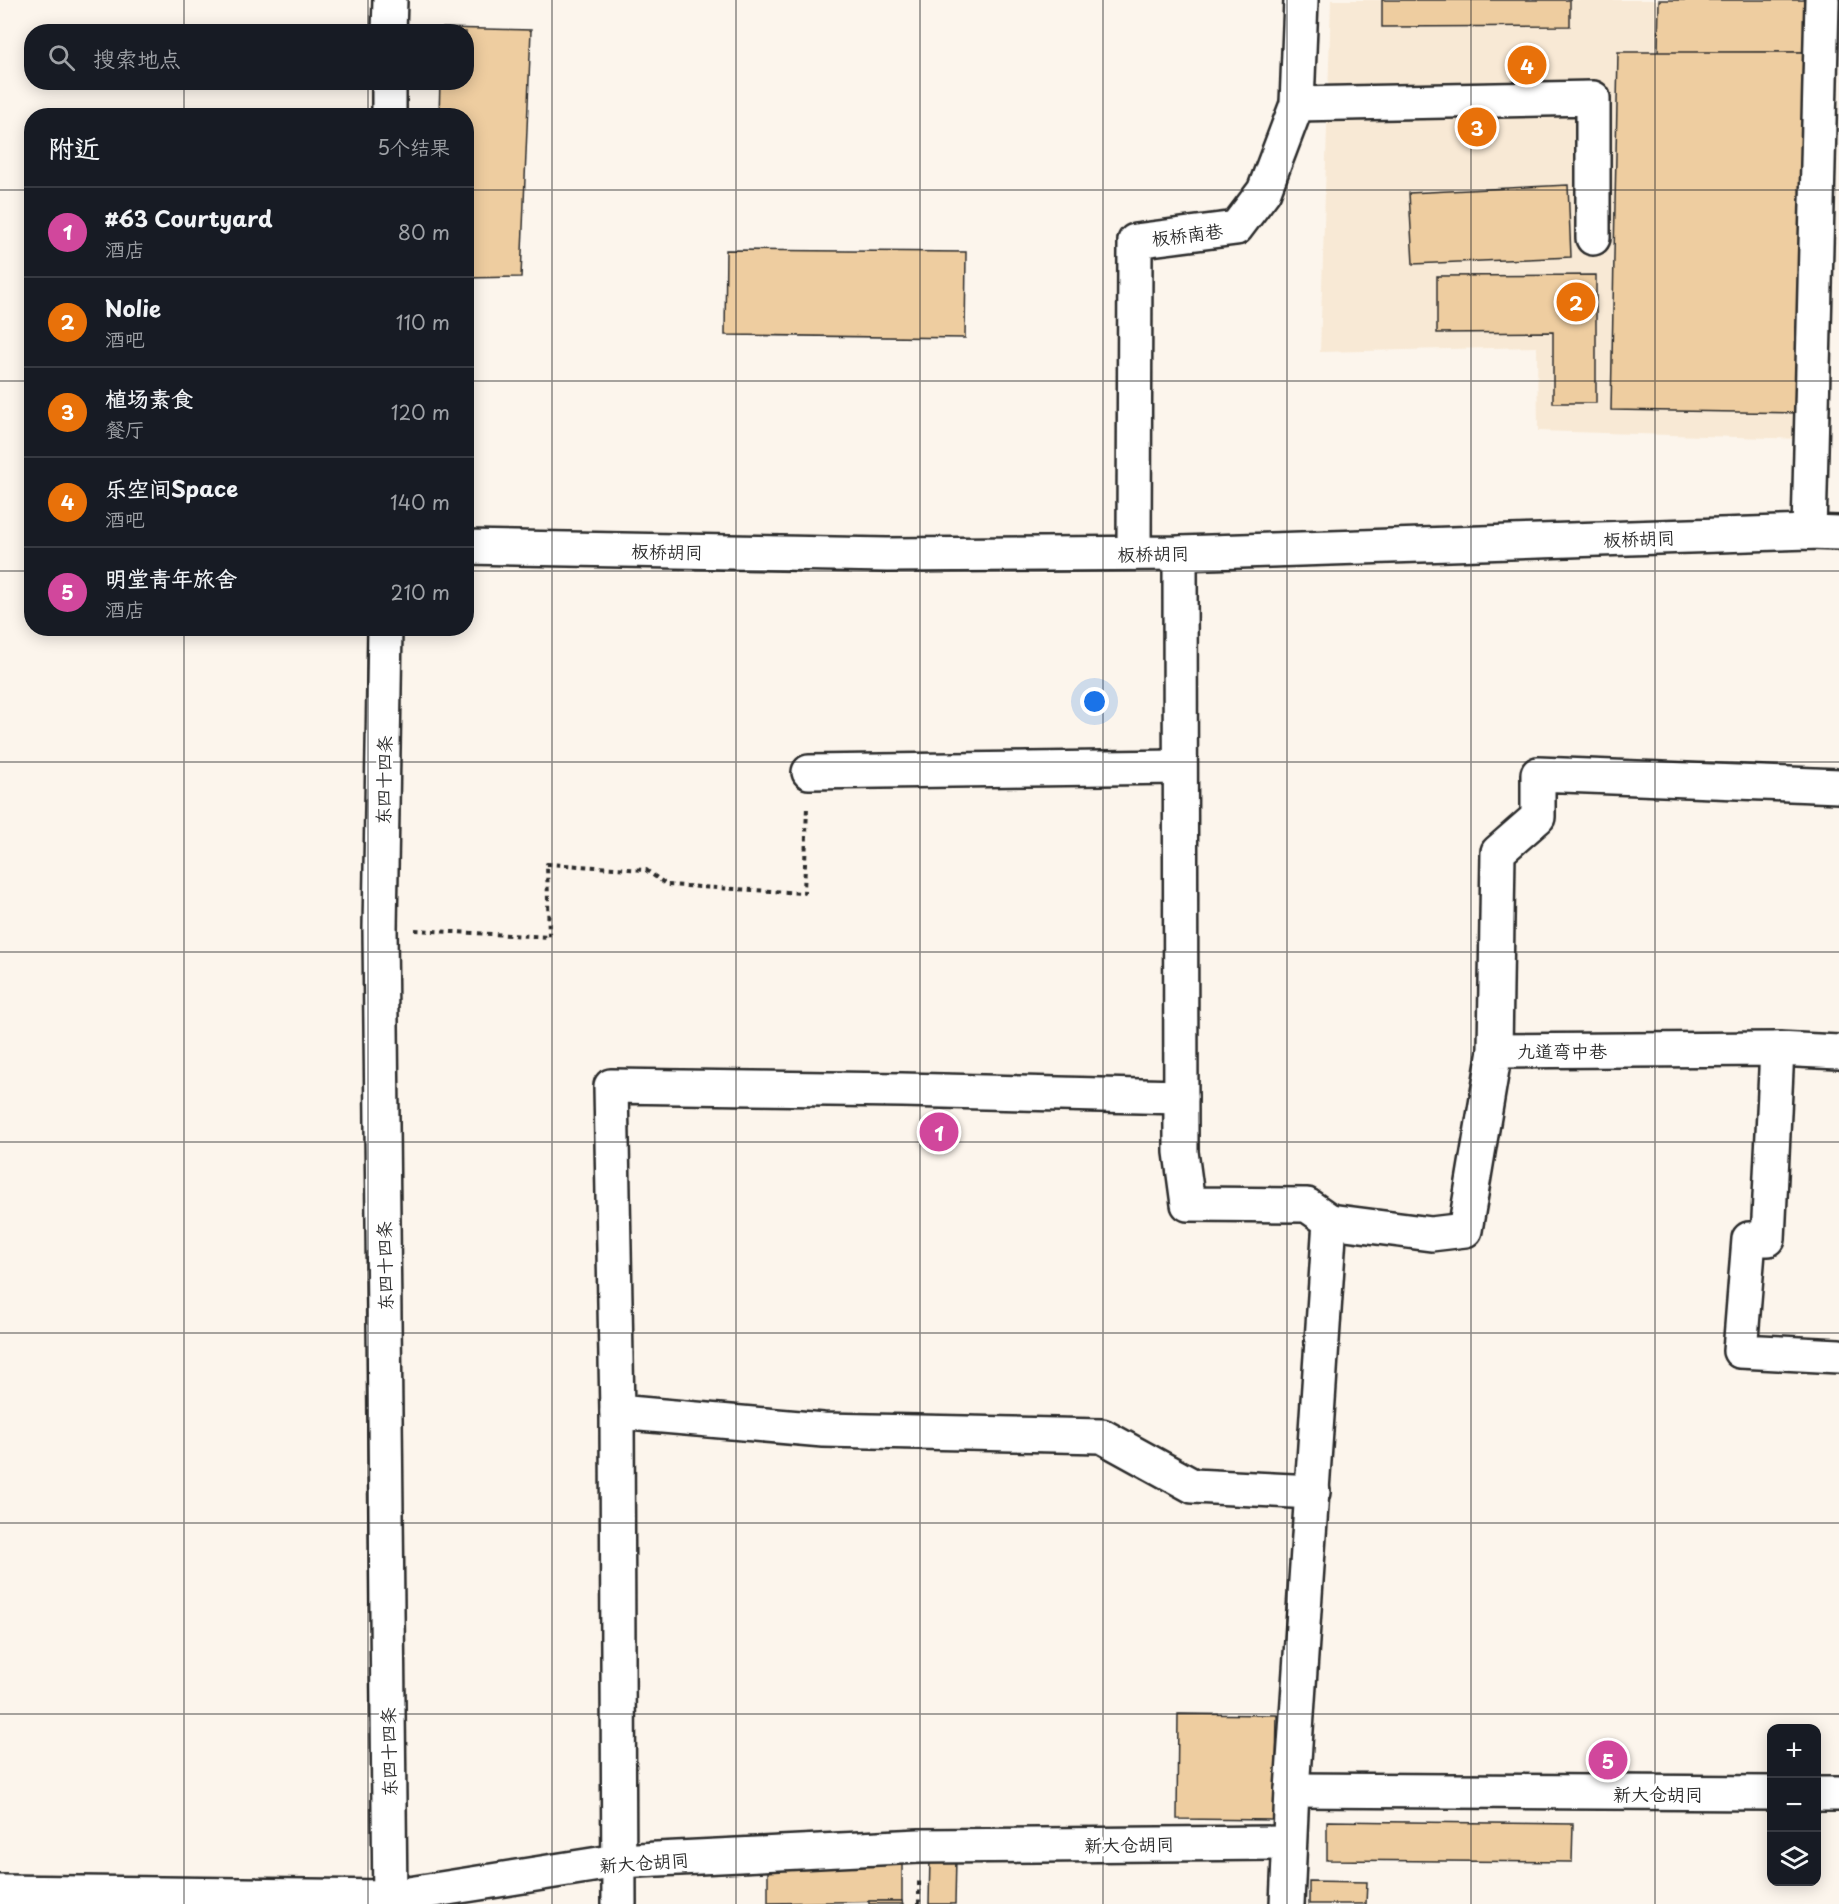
<!DOCTYPE html>
<html lang="zh">
<head>
<meta charset="utf-8">
<style>
	:root { --surface:#171b24; --page:#20242c; --text:#f1f3f6; --muted:#9ea1a6; --line:#363941; --accent:#1f6fb2 }
	body { margin:0; font-family:"Playpen Sans","LXGW WenKai TC",sans-serif; background:var(--page); color:var(--text) }
	.controls { position:absolute; right:18px; bottom:18px; display:grid; overflow:hidden; border-radius:12px; box-shadow:0 3px 15px #0003 }
	.controls button { width:54px; height:54px; display:grid; place-items:center; padding:0; border:0; border-bottom:2px solid var(--line); background:var(--surface); color:var(--text); font:30px sans-serif }
	.you { position:absolute; left:1095px; top:702px; width:21px; height:21px; margin:-15px; border:4px solid #fff; border-radius:50%; background:#1a73e8; box-shadow:0 0 0 9px #1a73e833 }
	.badge { display:grid; place-items:center; width:39px; height:39px; border-radius:50%; background:var(--accent); color:#fff; font-size:20px; font-weight:700 }
	.pin { position:absolute; translate:-50% -50%; border:3px solid #fff; box-shadow:0 2px 6px #0006 }
	.list { margin:0; padding:0; list-style:none }
	h2 { display:flex; justify-content:space-between; align-items:center; height:78px; margin:0; padding:0 24px; font-size:26px }
	h2 small { font-size:20px; font-weight:400; color:var(--muted) }
	.list li { display:grid; grid-template-columns:39px 1fr auto; gap:18px; align-items:center; box-sizing:border-box; height:90px; padding:0 24px; border-top:2px solid var(--line) }
	.list b { display:block; font-size:22px; white-space:nowrap }
	.list p { margin:0; font-size:20px; white-space:nowrap; color:var(--muted) }
	.list em { font-size:20px; font-style:normal; color:var(--muted) }
	.icon { flex:none; width:33px; height:33px; fill:none; stroke:currentColor; stroke-width:2; stroke-linecap:round; stroke-linejoin:round }
	.map { position:relative; flex:none; width:1839px; height:1904px; overflow:hidden }
	.search { position:absolute; background:var(--surface); box-shadow:0 3px 15px #0003; left:24px; top:24px; width:450px; height:66px; display:flex; align-items:center; gap:15px; box-sizing:border-box; padding:0 21px; border-radius:24px; color:var(--muted); font-size:22px }
	.panel { position:absolute; background:var(--surface); box-shadow:0 3px 15px #0003; left:24px; top:108px; width:450px; height:528px; border-radius:24px }
	.map>svg:first-child { display:block }
</style>
</head>
<body>
<div class="map">
<svg width="1839" height="1904" viewBox="0 0 1839 1904">
	<rect width="100%" height="100%" fill="#fcf5ec"/>
	<filter id="ink" filterUnits="userSpaceOnUse"><feTurbulence type="fractalNoise" baseFrequency=".0167" numOctaves="2"/><feDisplacementMap in="SourceGraphic" scale="12" xChannelSelector="R" yChannelSelector="G"/><feConvolveMatrix kernelMatrix="1 2 1 2 8 2 1 2 1" color-interpolation-filters="sRGB"/></filter>
	<g filter="url(#ink)">
		<polygon fill="#f8e9d5" points="1331,0 1805,0 1804,439 1538,431 1537,347 1320,352"/>
		<g fill="#eecda0" stroke="#2b2b2b" stroke-width="1.5">
			<polygon points="1382,0 1570,0 1570,26 1382,27"/>
			<polygon points="1659,0 1805,0 1805,52 1658,53"/>
			<polygon points="443,28 531,30 521,277 466,278 466,116 439,116 440,82 466,82 466,32 443,32"/>
			<polygon points="1618,52 1805,52 1803,413 1611,410"/>
			<polygon points="1568,185 1571,257 1413,264 1409,193"/>
			<polygon points="726,250 966,252 965,338 725,335"/>
			<polygon points="1596,275 1596,403 1553,403 1553,332 1437,333 1437,276"/>
			<polygon points="1178,1714 1277,1715 1275,1820 1177,1819"/>
			<polygon points="1327,1821 1573,1824 1572,1862 1327,1860"/>
			<polygon points="956,1857 955,1904 929,1904 930,1858"/>
			<polygon points="902,1862 902,1901 768,1903 768,1863"/>
			<polygon points="1309,1881 1367,1882 1366,1904 1309,1904"/>
			<polygon points="869,1901 902,1901 903,1904 869,1904"/>
		</g>
		<g fill="none" stroke-linecap="round" stroke-linejoin="round">
			<defs>
				<g id="minor">
					<polyline points="389,32 390,0"/>
					<polyline points="1297,104 1593,98 1593,238"/>
					<polyline points="389,116 389,82"/>
					<polyline points="1809,532 1822,0"/>
					<polyline points="466,547 887,555 1180,553 1809,532 1839,533"/>
					<polyline points="1134,553 1135,241 1236,228 1264,191 1297,104 1301,0"/>
					<polyline points="1180,553 1181,1152 1188,1204 1307,1205 1330,1221 1292,1790 1287,1904"/>
					<polyline points="385,628 380,929 390,1904"/>
					<polyline points="809,772 1179,767"/>
					<polyline points="1777,1049 1768,1239 1749,1239 1740,1351 1839,1356"/>
					<polyline points="1495,1051 1498,852 1538,817 1538,774 1839,786"/>
					<polyline points="1330,1221 1431,1234 1465,1230 1495,1051 1777,1049 1839,1052"/>
					<polyline points="617,1412 823,1430 1102,1436 1193,1486 1313,1492"/>
					<polyline points="1292,1790 1772,1793"/>
					<polyline points="1816,1794 1839,1794"/>
					<polyline points="0,1892 390,1897 618,1861 919,1846 1289,1843"/>
					<polyline points="619,1904 617,1412 611,1086 902,1090 1181,1097"/>
				</g>
			</defs>
			<use href="#minor" stroke="#2b2b2b" stroke-width="38"/>
			<g stroke="#2b2b2b" stroke-width="4" stroke-dasharray="4.5 4.5" stroke-linecap="butt">
				<polyline points="415,930 549,937 547,864 646,870 667,885 804,893 807,806"/>
				<polyline points="919,1904 919,1881"/>
			</g>
			<use href="#minor" stroke="#fff" stroke-width="33"/>
		</g>
	</g>
	<path fill="none" stroke="#2b2b2b" stroke-width="1.5" stroke-opacity="0.55" d="M184,0V32M368,0V32M552,0V1904M736,0V1904M920,0V1904M1103,0V1904M1287,0V1904M1471,0V1904M1655,0V1904M184,82V116M368,82V116M0,190H32M466,190H1839M0,381H32M466,381H1839M0,571H32M466,571H1839M184,628V1904M368,628V1904M0,762H1839M0,952H1839M0,1142H1839M0,1333H1839M0,1523H1839M0,1714H1839"/>
	<g text-anchor="middle" dominant-baseline="central" stroke-width="6" stroke-linejoin="round" paint-order="stroke">
		<g font-size="18" fill="#2b2b2b" stroke="#fff">
			<text transform="translate(1187 234) rotate(-7)">板桥南巷</text>
			<text transform="translate(1639 538) rotate(-2)">板桥胡同</text>
			<text transform="translate(667 551) rotate(1)">板桥胡同</text>
			<text transform="translate(1153 553) rotate(-1)">板桥胡同</text>
			<text transform="translate(383 780) rotate(-89)">东四十四条</text>
			<text x="1562" y="1050">九道弯中巷</text>
			<text transform="translate(384 1266) rotate(-91)">东四十四条</text>
			<text transform="translate(388 1752) rotate(-91)">东四十四条</text>
			<text x="1658" y="1793">新大仓胡同</text>
			<text transform="translate(1129 1844) rotate(-1)">新大仓胡同</text>
			<text transform="translate(644 1862) rotate(-4)">新大仓胡同</text>
		</g>
	</g>
</svg>
<div class="controls">
<button>+</button>
<button>−</button>
<button><svg class="icon" aria-label="layers" viewBox="0 0 24 24"><path d="M12 4l9 5-9 5-9-5zM3 14l9 5 9-5"/></svg></button>
</div>
<div class="you"></div>
<div class="pin badge" style="left:939px;top:1132px;background:#d1479c">1</div>
<div class="pin badge" style="left:1576px;top:302px;background:#e8710a">2</div>
<div class="pin badge" style="left:1477px;top:127px;background:#e8710a">3</div>
<div class="pin badge" style="left:1527px;top:65px;background:#e8710a">4</div>
<div class="pin badge" style="left:1608px;top:1760px;background:#d1479c">5</div>
<div class="search"><svg class="icon" aria-label="search" viewBox="0 0 24 24"><circle cx="10" cy="10" r="6"/><path d="M15 15l6 6"/></svg>搜索地点</div>
<section class="panel">
<h2>附近<small>5个结果</small></h2>
<ul class="list">
<li><span class="badge" style="background:#d1479c">1</span><div><b>#63 Courtyard</b><p>酒店</p></div><em>80 m</em></li>
<li><span class="badge" style="background:#e8710a">2</span><div><b>Nolie</b><p>酒吧</p></div><em>110 m</em></li>
<li><span class="badge" style="background:#e8710a">3</span><div><b>植场素食</b><p>餐厅</p></div><em>120 m</em></li>
<li><span class="badge" style="background:#e8710a">4</span><div><b>乐空间Space</b><p>酒吧</p></div><em>140 m</em></li>
<li><span class="badge" style="background:#d1479c">5</span><div><b>明堂青年旅舍</b><p>酒店</p></div><em>210 m</em></li>
</ul>
</section>
</div>
</body>
</html>
